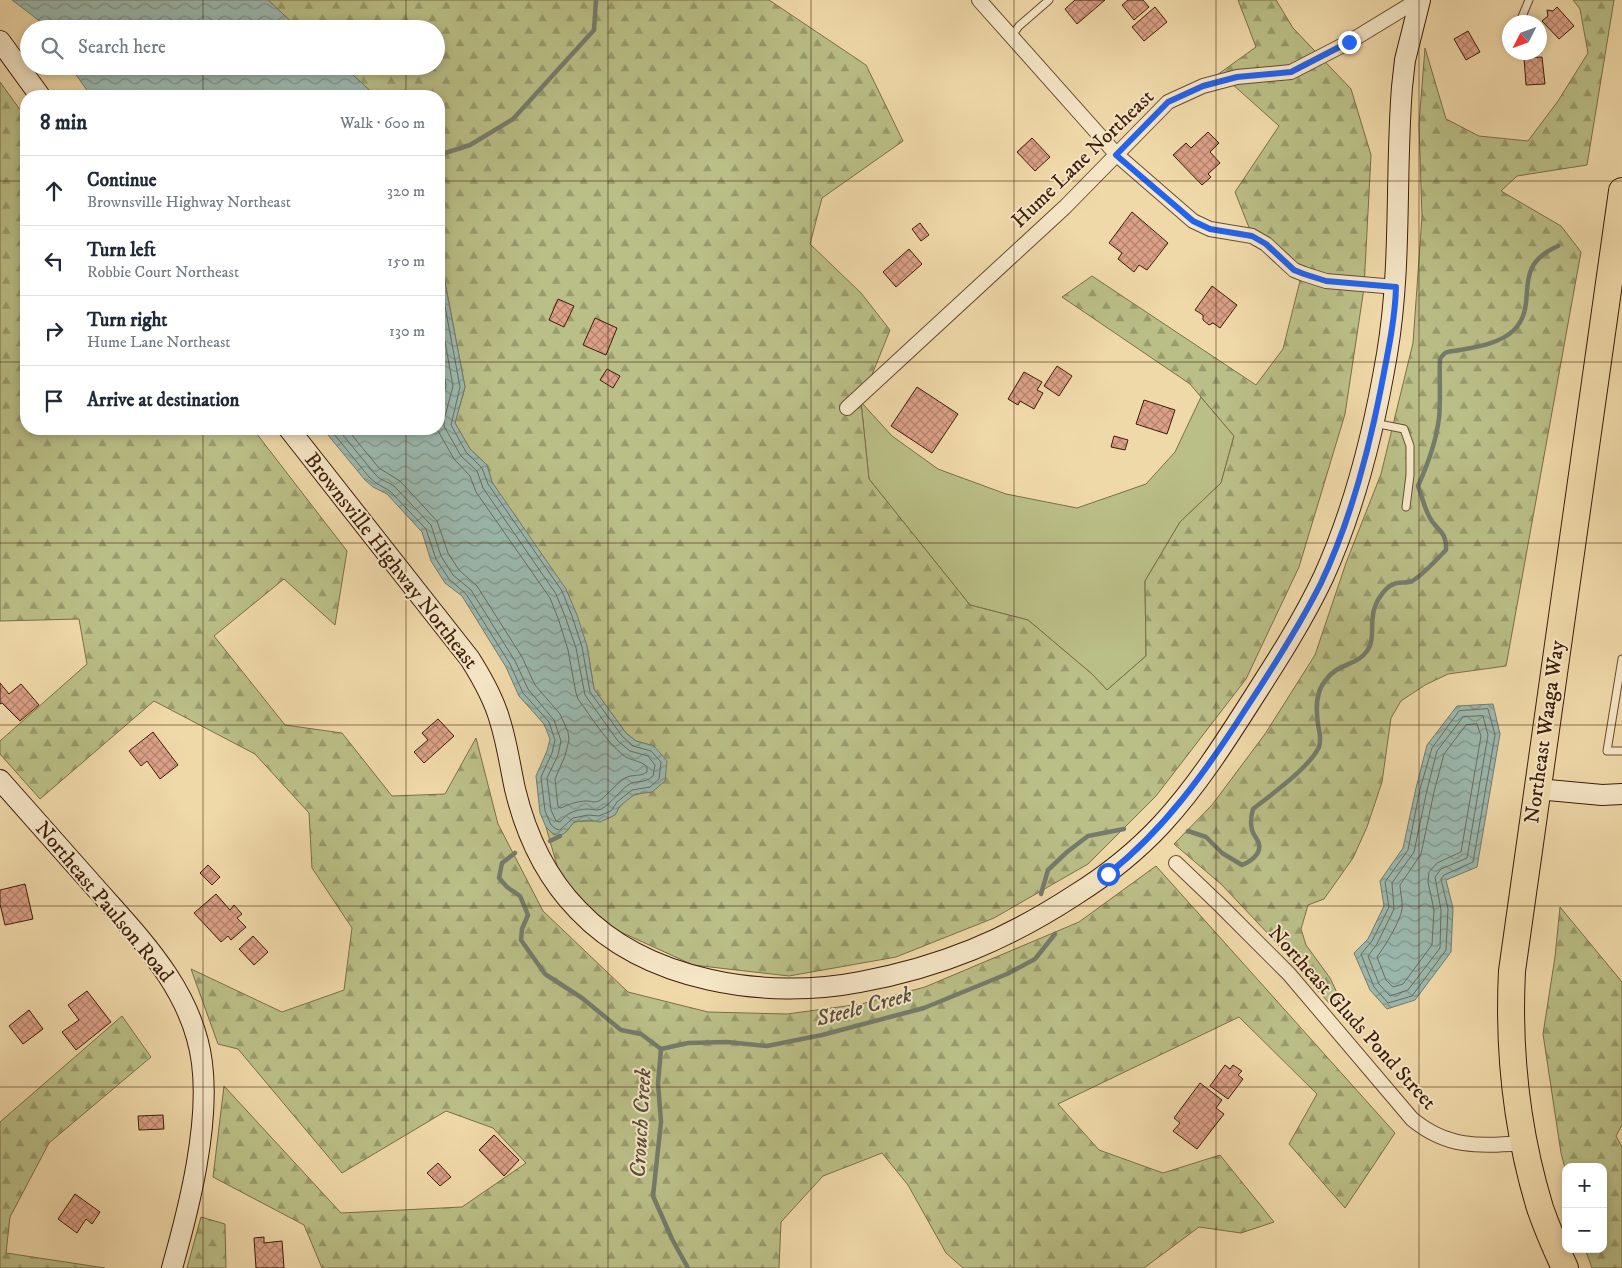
<!DOCTYPE html>
<html lang="en">
<head>
<meta charset="utf-8">
<style>
	:root { --surface:#fff; --page:#f2f2f3; --text:#1f2937; --muted:#747a83; --line:#e0e1e3 }
	body { margin:0; font-family:"IM FELL DW Pica",serif; background:var(--page); color:var(--text) }
	.controls { position:absolute; right:15px; bottom:15px; display:grid; overflow:hidden; border-radius:10px; box-shadow:0 2px 8px #0003 }
	.controls button { width:45px; height:45px; display:grid; place-items:center; padding:0; border:0; border-bottom:1px solid var(--line); background:var(--surface); color:var(--text); font:25px sans-serif }
	.compass { position:absolute; left:1502px; top:15px; width:45px; height:45px; border-radius:50%; background:var(--surface); box-shadow:0 2px 8px #0003; rotate:228deg }
	.stop { position:absolute; width:15px; height:15px; margin:-11px; border:4px solid #2563eb; border-radius:50%; background:#fff }
	.stop.end { background:#2563eb; border-color:#fff; box-shadow:0 1px 5px #0008 }
	.list { margin:0; padding:0; list-style:none }
	h2 { display:flex; justify-content:space-between; align-items:center; height:65px; margin:0; padding:0 20px; font-size:21px }
	h2 small { font-size:16px; font-weight:400; color:var(--muted) }
	.list li { display:grid; grid-template-columns:32px 1fr auto; gap:15px; align-items:center; box-sizing:border-box; height:70px; padding:0 20px; border-top:1px solid var(--line) }
	.list b { display:block; font-size:19px; white-space:nowrap }
	.list p { margin:0; font-size:16px; white-space:nowrap; color:var(--muted) }
	.list em { font-size:16px; font-style:normal; color:var(--muted) }
	.icon { flex:none; width:28px; height:28px; fill:none; stroke:currentColor; stroke-width:2; stroke-linecap:round; stroke-linejoin:round }
	.map { position:relative; flex:none; width:1622px; height:1268px; overflow:hidden }
	.search { position:absolute; background:var(--surface); box-shadow:0 2px 8px #0003; left:20px; top:20px; width:425px; height:55px; display:flex; align-items:center; gap:12px; box-sizing:border-box; padding:0 18px; border-radius:28px; color:var(--muted); font-size:19px }
	.panel { position:absolute; background:var(--surface); box-shadow:0 2px 8px #0003; left:20px; top:90px; width:425px; height:345px; border-radius:20px }
	.map>svg:first-child { display:block }
</style>
</head>
<body>
<div class="map">
<svg width="1622" height="1268" viewBox="0 0 1622 1268">
	<defs>
		<pattern id="forest-firs" width="22" height="20" patternUnits="userSpaceOnUse" patternTransform="scale(1.25)"><rect width="22" height="20" fill="#babf87"/><path d="M5 1l3.5 6h-7zM16 11l3.5 6h-7z" fill="#989b6c"/></pattern>
		<pattern id="water-waves" width="16" height="10" patternUnits="userSpaceOnUse" patternTransform="scale(1.25)"><rect width="16" height="10" fill="#9bb9af"/><path d="M0 5q4-4 8 0t8 0" fill="none" stroke="#80968c"/></pattern>
		<pattern id="building-cross-hatch" width="8" height="8" patternUnits="userSpaceOnUse" patternTransform="scale(1.25)"><rect width="8" height="8" fill="#dba087"/><path d="M0 0l8 8M0 8l8-8" fill="none" stroke="#b3826c"/></pattern>
	</defs>
	<rect width="100%" height="100%" fill="#f0d9a9"/>
	<filter id="stains"><feTurbulence type="fractalNoise" baseFrequency=".004" numOctaves="4"/><feColorMatrix values="0 0 0 0 .2 0 0 0 0 .09 0 0 0 0 .02 0 0 0 .5 -.17"/></filter>
	<radialGradient id="worn" r=".72"><stop offset=".6" stop-color="#630" stop-opacity="0"/><stop offset="1" stop-color="#630" stop-opacity=".3"/></radialGradient>
	<polygon fill="#babf87" stroke="#7c6e48" points="1201,397 1234,436 1221,483 1180,522 1145,581 1146,656 1107,690 1092,674 1028,620 970,605 869,479 861,402 892,436 938,469 1006,494 1077,508 1146,484 1175,452"/>
	<g fill="url(#forest-firs)" stroke="#7c6e48">
		<path d="M268,0H769L866,65L903,141L822,198L810,244L861,293L890,330L861,402L869,479L970,605L1028,620L1092,674L1107,690L1146,656L1145,581L1180,522L1221,483L1234,436L1190,384L1062,297L1092,276L1256,385L1283,349L1300,281L1250,230L1235,192L1279,126L1231,83L1199,88L1256,47L1238,0H1276L1293,28L1351,89L1371,155L1364,288L1345,414L1299,567L1246,679L1156,796L1088,864L994,918L896,957L789,976L693,965L601,923L572,890L558,869L546,827L553,834L566,832L574,822C587,820 601,823 613,816C617,813 617,810 620,806C629,795 638,793 652,792L654,746L636,741L626,733L594,689L587,646L492,482L487,465L470,449L455,423L465,387L441,261L439,208V96H376L343,66H436V29H299Z"/>
		<polygon points="1573,0 1614,0 1587,165 1517,176 1501,191 1561,226 1581,252 1506,666 1448,674 1425,685 1401,701 1391,718 1382,782 1367,827 1353,858 1324,899 1308,905 1301,929 1306,945 1330,978 1340,999 1329,1003 1273,939 1222,885 1174,844 1212,805 1265,734 1315,655 1346,563 1381,474 1413,343 1422,217 1419,124 1425,48 1446,119 1479,136 1528,141 1558,101 1588,53 1580,9"/>
		<polygon points="0,82 26,118 26,429 253,429 347,551 335,625 284,579 214,636 285,725 342,733 392,796 445,794 476,738 498,824 543,911 628,992 708,1012 787,1014 861,1004 925,987 1079,922 1156,866 1395,1133 1345,1208 1289,1144 1317,1094 1239,1017 1058,1104 1099,1150 1163,1173 1220,1155 1274,1222 1241,1233 1199,1227 1144,1268 963,1268 946,1253 908,1185 882,1153 823,1176 781,1222 779,1268 322,1268 304,1225 213,1177 224,1086 341,1213 462,1207 526,1163 493,1128 446,1111 342,1173 238,1049 218,1044 191,969 282,1012 344,990 352,928 312,868 309,813 255,754 154,701 40,799 0,754 0,741 87,664 79,619 0,621"/>
		<polygon points="1560,907 1622,982 1622,1125 1616,1136 1622,1147 1622,1268 1592,1268 1585,1249 1603,1249 1603,1167 1566,1167 1566,1172 1561,1153 1543,1034 1555,957"/>
		<polygon points="122,1016 151,1057 49,1143 10,1217 6,1253 105,1268 0,1268 0,1122"/>
		<polygon points="201,1217 225,1224 226,1268 187,1268"/>
	</g>
	<g fill="url(#water-waves)" stroke="#757b6c">
		<polygon points="12,0 268,0 299,29 50,29"/>
		<polygon points="70,66 343,66 376,96 91,96"/>
		<polygon points="439,208 441,262 465,387 455,423 470,449 487,465 492,482 566,589 577,615 587,646 594,689 626,733 636,741 654,746 667,761 665,781 652,792 635,794 620,806 615,815 600,822 588,820 574,822 566,832 560,836 553,834 546,827 540,813 536,776 547,751 550,739 544,724 519,696 506,667 462,596 445,583 431,561 422,532 387,494 373,487 365,480 323,429 439,429"/>
		<polygon points="1493,704 1500,734 1477,867 1446,880 1453,908 1451,952 1415,1000 1387,1009 1370,990 1354,953 1368,939 1384,906 1380,881 1403,848 1416,788 1427,745 1457,706"/>
	</g>
	<g fill="none" stroke-linecap="round" stroke-linejoin="round">
		<g stroke="#6c6b5c" stroke-width="1">
			<polyline points="439,346 446,386 439,412"/>
			<polyline points="330,429 369,477 376,483 390,491 426,529 436,559 449,579 466,594 510,664 523,693 549,722 555,740 552,753 541,777 545,811 551,825 556,829 560,830 573,818 588,815 599,816 611,811 617,802 632,790 650,787 659,779 661,762 651,751 633,746 622,736 590,692 582,647 572,616 562,591 488,484 482,468 466,452 451,425 460,387 439,274"/>
			<path d="M338,429L374,473L379,478L394,486L431,525L441,556L453,575L471,590L515,661L528,689L554,720L561,741L558,755L547,778L551,810L556,821L560,822C567,813 574,810 587,809C590,809 595,810 598,810C607,809 619,791 628,785C637,779 643,785 653,776L655,765L648,756L630,751L618,741L585,695L576,648L566,619L556,594L483,488L477,471L461,456L444,426V420L453,386L439,309"/>
			<path d="M347,429L379,468L400,481L437,521L448,553L459,570L477,586L522,657L535,685L560,714L568,732L569,740L565,756L555,779L558,807L561,808C569,804 578,801 587,801C591,801 595,803 599,801C602,800 618,782 625,778C632,774 641,777 647,772V767C641,760 630,761 623,755C605,740 592,718 578,699L576,693L568,650L559,621L550,598L476,492L470,476L454,459L437,429"/>
			<polygon points="1488,709 1495,735 1473,862 1444,875 1441,879 1448,909 1446,950 1412,996 1388,1003 1374,987 1361,954 1372,941 1389,907 1385,882 1408,850 1420,789 1432,748 1459,711"/>
			<polygon points="1483,716 1488,735 1467,858 1441,869 1435,877 1441,910 1440,948 1408,990 1390,996 1379,984 1368,956 1377,944 1394,909 1392,883 1414,852 1427,790 1437,751 1463,717"/>
			<path d="M1477,724L1481,736L1461,852L1437,863L1429,872L1428,882L1434,910L1432,945L1403,984L1393,987L1386,980L1377,957C1385,946 1400,922 1402,909C1403,901 1400,893 1400,885L1421,854L1434,792L1444,754L1466,725Z"/>
		</g>
		<g stroke="#757b6c" stroke-width="4.5">
			<polyline points="439,155 470,145 513,119 594,30 596,0"/>
			<path d="M1188,831L1206,837L1222,853L1242,865C1251,861 1261,855 1259,844C1258,839 1253,835 1252,830C1250,822 1251,816 1253,809C1272,794 1309,768 1319,747C1322,738 1319,732 1318,724C1316,710 1315,693 1325,681C1337,663 1357,666 1367,651C1376,639 1369,620 1375,607C1377,600 1386,586 1394,584C1399,581 1407,584 1412,581C1421,577 1438,558 1446,550C1447,530 1436,531 1429,516C1424,507 1422,496 1418,486C1428,464 1436,443 1439,418C1441,399 1439,379 1440,359C1441,357 1443,355 1445,353C1449,351 1455,351 1460,350C1477,347 1501,343 1514,330C1541,302 1508,268 1558,246"/>
			<polyline points="550,841 560,836"/>
			<polyline points="515,853 502,863 499,878 507,887 520,896 528,915 522,929 521,940 545,974 582,998 621,1030 641,1034 661,1049"/>
			<polyline points="1041,894 1048,870 1067,852 1088,836 1124,829"/>
			<polyline points="661,1049 688,1043 727,1042 767,1046 822,1035 924,1008 1007,974 1035,959 1055,934"/>
			<polyline points="661,1049 658,1083 661,1122 653,1196 672,1239 688,1268"/>
		</g>
	</g>
	<g fill="url(#building-cross-hatch)" stroke="#3d1d08">
		<polygon points="1075,0 1105,0 1077,24 1065,9"/>
		<polygon points="1128,0 1143,0 1149,7 1134,20 1122,5"/>
		<polygon points="1155,7 1167,22 1144,41 1132,27"/>
		<polygon points="1557,7 1574,26 1559,39 1542,21 1548,16 1547,10 1553,11"/>
		<polygon points="1468,31 1480,52 1466,60 1454,39"/>
		<polygon points="1542,57 1545,84 1526,85 1524,58"/>
		<polygon points="1208,132 1219,143 1210,152 1220,163 1208,174 1211,177 1202,185 1173,155 1186,143 1191,148"/>
		<polygon points="1032,138 1050,157 1035,171 1017,152"/>
		<polygon points="1132,212 1168,243 1147,270 1139,265 1134,272 1118,259 1122,253 1109,243"/>
		<polygon points="920,223 929,235 921,241 912,229"/>
		<polygon points="909,249 922,264 896,287 883,272"/>
		<polygon points="1212,286 1237,305 1220,328 1213,323 1209,325 1203,320 1203,315 1195,310"/>
		<polygon points="558,299 574,306 564,327 549,320"/>
		<polygon points="595,318 617,328 606,355 583,345"/>
		<polygon points="1057,366 1072,376 1059,396 1044,386"/>
		<polygon points="607,369 620,376 613,388 600,380"/>
		<polygon points="1024,372 1042,382 1037,390 1043,393 1034,409 1020,401 1018,405 1008,399"/>
		<polygon points="917,387 958,414 932,453 891,426"/>
		<polygon points="1144,400 1175,410 1167,434 1136,424"/>
		<polygon points="1114,436 1128,440 1125,450 1111,447"/>
		<polygon points="0,683 9,694 21,684 39,705 20,721 2,703 0,704"/>
		<polygon points="438,719 454,736 424,763 414,752 428,740 422,733"/>
		<polygon points="153,732 178,765 160,779 147,761 141,766 129,751"/>
		<polygon points="208,865 220,877 212,885 200,873"/>
		<polygon points="25,884 33,919 5,925 0,904 0,890"/>
		<polygon points="216,894 230,910 234,905 242,914 237,918 246,927 231,940 228,936 221,942 194,913"/>
		<polygon points="253,936 268,952 254,965 239,949"/>
		<polygon points="87,991 111,1022 76,1050 62,1032 79,1020 68,1005"/>
		<polygon points="29,1010 43,1029 23,1044 9,1026"/>
		<polygon points="1225,1065 1230,1069 1233,1065 1242,1071 1238,1075 1243,1079 1228,1099 1210,1086"/>
		<polygon points="1200,1083 1222,1100 1216,1108 1224,1114 1197,1149 1173,1131 1180,1123 1174,1118"/>
		<polygon points="163,1115 164,1129 139,1130 138,1116"/>
		<polygon points="494,1135 519,1160 504,1176 479,1150"/>
		<polygon points="438,1163 451,1177 440,1186 427,1173"/>
		<polygon points="75,1194 100,1212 92,1224 86,1219 77,1233 58,1219"/>
		<polygon points="264,1237 264,1243 282,1241 284,1268 256,1268 254,1238"/>
	</g>
	<g fill="none" stroke-linecap="round" stroke-linejoin="round">
		<defs>
			<g id="lane">
				<polyline points="1521,19 1529,0"/>
				<polyline points="1011,37 1019,26 1049,0"/>
				<polyline points="1374,423 1404,429 1410,446 1410,475 1406,507"/>
				<polyline points="1622,659 1607,751 1622,751"/>
			</g>
			<g id="street">
				<polyline points="979,0 1117,155 1193,221 1210,229 1252,236 1266,244 1294,270 1304,274 1326,281 1396,287"/>
				<polyline points="847,408 1065,207 1168,102 1203,86 1237,77 1291,72 1349,42 1418,0"/>
				<path d="M1176,863L1222,907L1289,974L1412,1119C1448,1149 1480,1146 1524,1143"/>
			</g>
			<g id="secondary">
				<polyline points="0,41 40,96"/>
				<path d="M289,429L470,659C482,678 494,699 500,721C507,743 510,766 515,789C526,835 545,876 578,910C646,982 767,1000 860,982C941,967 1006,940 1075,895C1107,875 1136,852 1162,824C1197,786 1225,742 1253,698C1278,659 1303,620 1323,578C1355,508 1374,431 1387,354C1402,265 1395,176 1402,87L1405,60L1420,0"/>
				<path d="M0,780C31,815 62,850 93,885C139,937 193,990 202,1063C210,1125 189,1208 172,1268"/>
				<polyline points="1537,789 1602,795 1622,794"/>
			</g>
			<path id="highway" d="M1565,1268C1556,1249 1547,1228 1540,1208C1517,1132 1508,1051 1512,971L1622,191"/>
		</defs>
		<use href="#lane" stroke="#6a4c30" stroke-width="9"/>
		<use href="#street" stroke="#6a4c30" stroke-width="16"/>
		<use href="#secondary" stroke="#3d1d08" stroke-width="22"/>
		<use href="#highway" stroke="#3d1d08" stroke-width="28"/>
		<use href="#lane" stroke="#f5e6c7" stroke-width="7"/>
		<use href="#street" stroke="#f5e6c7" stroke-width="14"/>
		<use href="#secondary" stroke="#f5e6c7" stroke-width="20"/>
		<use href="#highway" stroke="#f0d9a9" stroke-width="26"/>
	</g>
	<g fill="none" stroke-linecap="round" stroke-linejoin="round">
		<path stroke="#2563eb" stroke-width="6" d="M1108,874C1165,829 1206,771 1245,710C1272,669 1299,627 1321,583C1350,522 1368,454 1381,388C1387,356 1395,321 1396,287L1326,281L1304,274L1294,270L1266,244L1252,236L1210,229L1193,221L1116,155L1168,102L1203,86L1237,77L1291,72L1349,42"/>
	</g>
	<path fill="none" stroke="#3d1d08" stroke-width="1" stroke-opacity="0.55" d="M203,0V29M406,0V29M608,0V1268M811,0V1268M1014,0V1268M1216,0V1268M1419,0V1268M203,66V96M406,66V96M0,181H26M439,181H1622M0,362H26M439,362H1622M203,429V1268M406,429V1268M0,543H1622M0,725H1622M0,906H1622M0,1087H1622"/>
	<g text-anchor="middle" dominant-baseline="central" stroke-width="4" stroke-linejoin="round" paint-order="stroke">
		<g font-size="21" fill="#3d1d08" stroke="#f5e6c7">
			<text transform="translate(1083 159) rotate(-44)">Hume Lane Northeast</text>
			<text transform="translate(391 561) rotate(52)">Brownsville Highway Northeast</text>
			<text transform="translate(1545 732) rotate(-82)">Northeast Waaga Way</text>
			<text transform="translate(104 902) rotate(50)">Northeast Paulson Road</text>
			<text transform="translate(1352 1018) rotate(48)">Northeast Gluds Pond Street</text>
		</g>
		<g font-size="22" font-style="italic" fill="#594c3a" stroke="#f5e6c7">
			<text transform="translate(864 1007) rotate(-15)">Steele Creek</text>
			<text transform="translate(641 1123) rotate(-87)">Crouch Creek</text>
		</g>
	</g>
	<rect width="100%" height="100%" filter="url(#stains)"/>
	<rect width="100%" height="100%" fill="url(#worn)"/>
</svg>
<div class="controls">
<button>+</button>
<button>−</button>
</div>
<svg class="compass" viewBox="-18 -18 36 36"><path d="M0-13l5 13h-10z" fill="#e53935"/><path d="M0 13l5-13h-10z" fill="#747a83"/></svg>
<div class="stop" style="left:1108px;top:874px"></div>
<div class="stop end" style="left:1349px;top:42px"></div>
<div class="search"><svg class="icon" aria-label="search" viewBox="0 0 24 24"><circle cx="10" cy="10" r="6"/><path d="M15 15l6 6"/></svg>Search here</div>
<section class="panel">
<h2>8 min<small>Walk · 600 m</small></h2>
<ul class="list">
<li><svg class="icon" aria-label="ahead" viewBox="0 0 24 24"><path d="M12 20V5M6 11l6-6 6 6"/></svg><div><b>Continue</b><p>Brownsville Highway Northeast</p></div><em>320 m</em></li>
<li><svg class="icon" aria-label="left" viewBox="0 0 24 24"><path d="M17 20v-9H6M10 6l-5 5 5 5"/></svg><div><b>Turn left</b><p>Robbie Court Northeast</p></div><em>150 m</em></li>
<li><svg class="icon" aria-label="right" viewBox="0 0 24 24"><path d="M7 20v-9h11M14 6l5 5-5 5"/></svg><div><b>Turn right</b><p>Hume Lane Northeast</p></div><em>130 m</em></li>
<li><svg class="icon" aria-label="arrive" viewBox="0 0 24 24"><path d="M6 21V4h12l-3 4 3 4H6"/></svg><div><b>Arrive at destination</b></div></li>
</ul>
</section>
</div>
</body>
</html>
